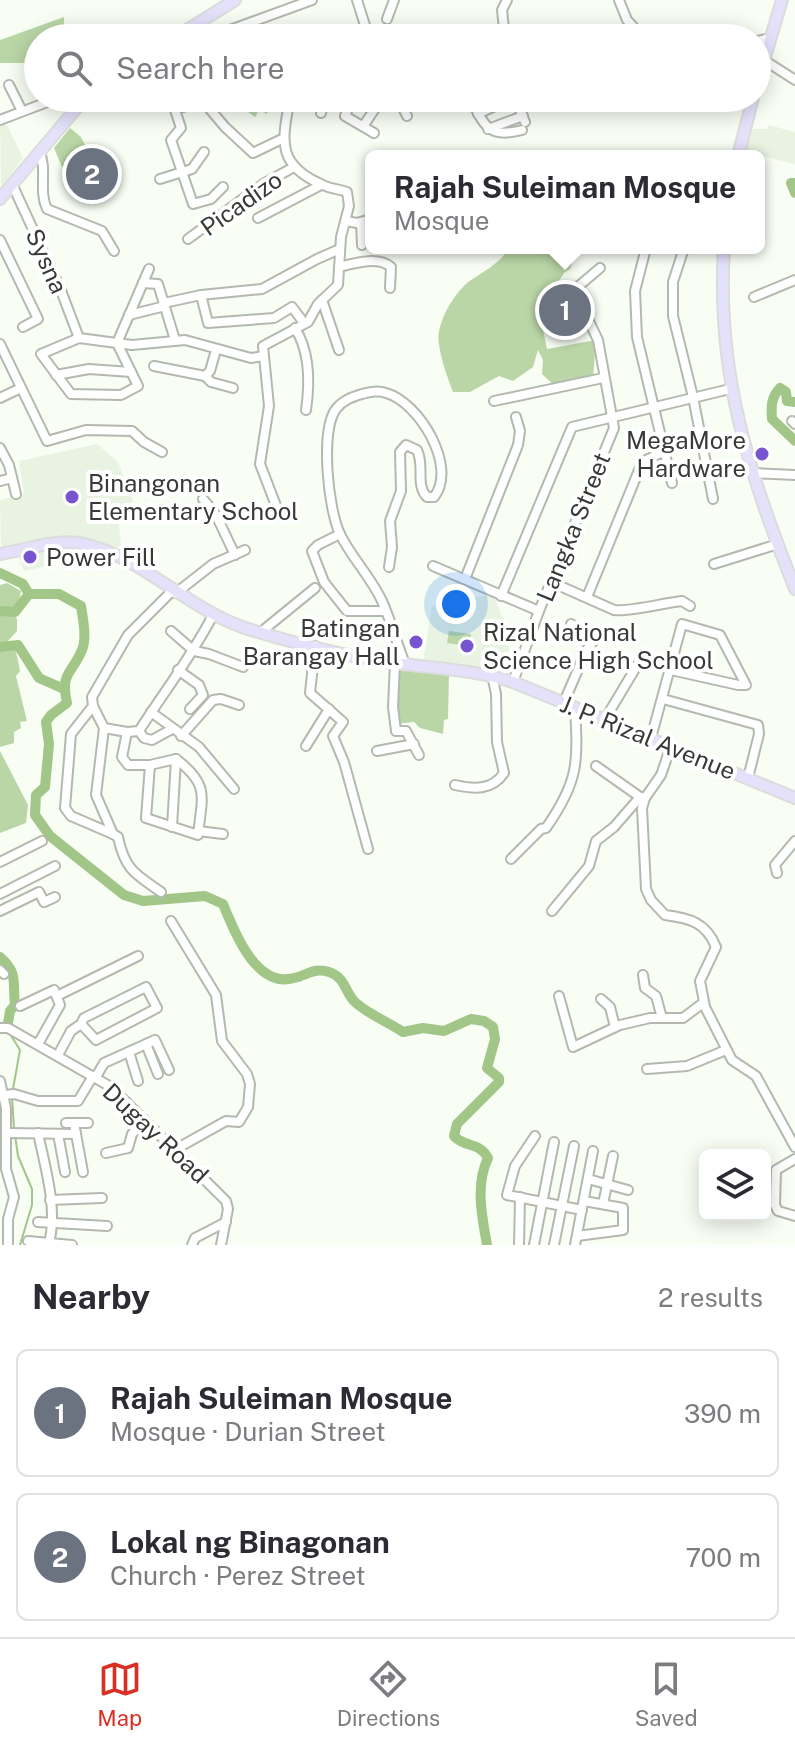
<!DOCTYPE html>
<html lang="en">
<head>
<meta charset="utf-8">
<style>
	:root { --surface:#fff; --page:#f7f7f7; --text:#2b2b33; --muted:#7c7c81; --line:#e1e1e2; --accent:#d93025 }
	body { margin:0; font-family:"Public Sans",sans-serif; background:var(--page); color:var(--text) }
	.controls { position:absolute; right:24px; bottom:24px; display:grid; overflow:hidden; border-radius:12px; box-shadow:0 4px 20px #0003 }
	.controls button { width:72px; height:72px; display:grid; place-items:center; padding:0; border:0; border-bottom:2px solid var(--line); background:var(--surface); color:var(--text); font:40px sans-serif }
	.you { position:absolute; left:456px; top:604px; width:28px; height:28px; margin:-20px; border:6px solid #fff; border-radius:50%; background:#1a73e8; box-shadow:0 0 0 12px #1a73e833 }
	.badge { display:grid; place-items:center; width:52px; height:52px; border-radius:50%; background:var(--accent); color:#fff; font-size:26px; font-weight:700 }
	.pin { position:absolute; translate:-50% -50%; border:4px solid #fff; box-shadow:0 2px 8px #0006 }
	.popup { position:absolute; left:365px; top:150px; width:400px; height:104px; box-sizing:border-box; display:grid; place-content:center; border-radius:12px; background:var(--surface); filter:drop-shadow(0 2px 6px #0005); font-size:26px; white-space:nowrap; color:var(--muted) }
	.popup b { font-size:30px; color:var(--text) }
	.popup::after { content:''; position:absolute; left:50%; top:100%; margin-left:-16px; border:16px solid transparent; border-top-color:var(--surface) }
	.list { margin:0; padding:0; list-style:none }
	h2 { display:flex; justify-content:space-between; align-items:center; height:104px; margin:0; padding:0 32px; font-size:34px }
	h2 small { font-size:26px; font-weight:400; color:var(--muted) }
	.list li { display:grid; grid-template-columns:52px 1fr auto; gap:24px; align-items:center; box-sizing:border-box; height:128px; margin:0 16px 16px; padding:0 16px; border:2px solid var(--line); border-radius:12px }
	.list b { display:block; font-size:30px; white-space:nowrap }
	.list p { margin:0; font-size:26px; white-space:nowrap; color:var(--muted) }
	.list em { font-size:26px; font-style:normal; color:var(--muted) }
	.icon { flex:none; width:44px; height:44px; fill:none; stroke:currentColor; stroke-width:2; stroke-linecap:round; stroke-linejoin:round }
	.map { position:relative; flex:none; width:795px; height:1245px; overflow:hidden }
	.search { position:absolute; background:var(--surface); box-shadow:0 4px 20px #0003; left:24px; right:24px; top:24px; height:88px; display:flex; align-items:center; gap:20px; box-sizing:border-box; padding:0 28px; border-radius:44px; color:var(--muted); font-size:30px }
	.sheet { height:392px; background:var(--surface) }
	nav { display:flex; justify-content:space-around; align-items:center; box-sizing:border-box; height:112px; border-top:2px solid var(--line); background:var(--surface); font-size:22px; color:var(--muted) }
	nav a { display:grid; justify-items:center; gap:4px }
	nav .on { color:var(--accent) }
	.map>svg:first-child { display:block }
</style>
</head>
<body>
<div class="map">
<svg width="795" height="1245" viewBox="0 0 795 1245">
	<rect width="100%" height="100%" fill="#f8fef4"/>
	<g fill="#e9f3e2">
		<polygon points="5,121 23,158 1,188 0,123"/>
		<polygon points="769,125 795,132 795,164 745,152 749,129 767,129"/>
		<polygon points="97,444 118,462 133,501 118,516 121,545 116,548 82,538 1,549 0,500 24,494 19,461"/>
		<polygon points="44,551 47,566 24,571 18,556"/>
		<polygon points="493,595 508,631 510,672 423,662 432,607 449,600"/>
	</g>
	<g fill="#bad6a7">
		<polygon points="64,17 64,32 71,38 38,38 38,56 27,63 0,63 0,40"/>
		<polygon points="229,98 270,98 267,114 259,110 255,117"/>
		<path d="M70,128L81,137L86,147C84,156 71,165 62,167L54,148Z"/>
		<path d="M509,248H578L570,269L564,273L549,297L555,316L541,320L547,349L596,340L593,378L556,387L542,374L543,360L538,350L533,367L513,381L499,376L470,392H453C447,376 441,360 439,344C435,324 455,291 471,280C486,270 500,263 509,248Z"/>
		<polygon points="7,583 21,591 19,602 12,609 17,619 17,631 6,643 8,647 15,646 20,671 16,676 27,721 20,722 21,728 14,732 14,743 0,747 0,585"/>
		<polygon points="449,631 471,634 469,646 447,643"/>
		<polygon points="395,668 449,674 448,719 444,720 443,734 420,728 414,722 396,724"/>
		<polygon points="0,751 28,805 26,823 0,833"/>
	</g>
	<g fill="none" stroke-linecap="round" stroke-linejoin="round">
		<g stroke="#a2c688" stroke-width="2">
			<polyline points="10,1034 20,1050 13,1089"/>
			<polyline points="12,1097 14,1129"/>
			<polyline points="15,1135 18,1156 32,1189 32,1205 20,1245"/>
		</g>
		<g stroke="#a2c688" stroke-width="10">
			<polyline points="795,183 791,183 795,193"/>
			<path d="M795,402L787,401L786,392L780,388C771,397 771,407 772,419L795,441"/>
			<polyline points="0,573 23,584 29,594 15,612 0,611"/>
			<path d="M29,594H59L81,606C83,619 87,638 82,650C72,674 60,672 67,703L51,715L46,722L49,744L45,787L36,795L35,815L50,836L124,895L143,901L205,896L223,904C234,931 256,989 294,978C307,975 315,967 329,972C346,977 345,994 356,1003C370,1015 388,1022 403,1032L423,1028L444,1031L471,1019L484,1021L493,1027L495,1039L487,1068L499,1078V1082L457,1124L454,1136C465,1148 480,1142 488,1158C475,1185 482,1216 487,1245"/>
			<polyline points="0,647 18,645 39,678 64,689"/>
			<path d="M0,957C19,974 12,981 15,1005L10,1011L8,1023"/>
		</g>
		<defs>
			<g id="minor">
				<polyline points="357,0 369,38"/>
				<polyline points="619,0 627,20 644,38"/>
				<polyline points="387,19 394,0"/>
				<polyline points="243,26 250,38"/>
				<polyline points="208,38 312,0"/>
				<polyline points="427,38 428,32"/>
				<polyline points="505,38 502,10 507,0"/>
				<polyline points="757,41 771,38"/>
				<polyline points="764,60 795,80"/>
				<polyline points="9,85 22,111"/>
				<polyline points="171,98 181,128 171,140 193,204 211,199 223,187"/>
				<polyline points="352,98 345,116 374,133"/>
				<polyline points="398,98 407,116"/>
				<path d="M470,98C485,126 488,139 522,130"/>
				<polyline points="515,98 525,122"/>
				<polyline points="176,109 203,101 225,127 253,153 282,139"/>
				<polyline points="321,113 325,98"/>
				<polyline points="478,114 512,98"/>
				<polyline points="0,120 58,98"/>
				<polyline points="364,125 382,98"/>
				<polyline points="488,129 523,116"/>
				<path d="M39,151C48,169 38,190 47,209L102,231L114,251"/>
				<polyline points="160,179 192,169 204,152"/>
				<polyline points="12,184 60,288 79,338"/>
				<polyline points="258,218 321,185"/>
				<polyline points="346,221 357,223 371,219"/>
				<polyline points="361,222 362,245"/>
				<polyline points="188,239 263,184 294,167"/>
				<polyline points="0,240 38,319 23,327"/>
				<polyline points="646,248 635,291 637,337 672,483"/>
				<polyline points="684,248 673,282 673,316 693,397 713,499"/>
				<path d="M339,267C355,263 378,256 391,267L390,288"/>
				<polyline points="149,269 117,343 138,386 121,395 71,394 41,354 79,338 132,345 185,340 251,358 264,356"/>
				<polyline points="143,283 158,284 175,340"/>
				<polyline points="201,295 208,323 274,318 292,307 304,323"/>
				<polyline points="754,297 795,280"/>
				<polyline points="322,300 339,350"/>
				<polyline points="164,303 201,295 262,289 317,259 340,249"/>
				<polyline points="129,315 165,306"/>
				<path d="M295,328C310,352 310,383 306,410"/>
				<polyline points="0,344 47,441 86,430 132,431 144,442 162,452"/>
				<polyline points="154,366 205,376 210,371 216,350"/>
				<polyline points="56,375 89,369 131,372"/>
				<polyline points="205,376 211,382 233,388"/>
				<polyline points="0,398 21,388"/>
				<polyline points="494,401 603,378"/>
				<polyline points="792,421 795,424"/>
				<polyline points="0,448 9,465 16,494"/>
				<polyline points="752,473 795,475"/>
				<polyline points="0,481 12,478"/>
				<polyline points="203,499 216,515 235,555"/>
				<path d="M280,516L260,464L269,406L263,346L308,322L318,304L338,285L341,237L349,206L347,192C339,189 331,189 323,185C276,165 282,141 290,98"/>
				<polyline points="340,534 318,545 312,551 324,582 347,611 385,611"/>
				<polyline points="714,564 778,544"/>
				<polyline points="433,566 539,611"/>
				<path d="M389,567L392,547L390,521L401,491L400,452L406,445L417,450C425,466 415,485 427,497H434C458,467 419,402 386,393C378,390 370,392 362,394C352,397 343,400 336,409C320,430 328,509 340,534C351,557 371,577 382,601C391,621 397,644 405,664"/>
				<polyline points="465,579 518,445 520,431 516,417"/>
				<path d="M551,582L614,610C630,612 663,603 682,601L690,606"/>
				<polyline points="176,593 213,564 245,550"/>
				<polyline points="501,596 572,427 730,389"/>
				<polyline points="587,597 639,470 646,460 663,452"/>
				<polyline points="171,631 194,651 209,654 243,667"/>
				<polyline points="261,632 315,588"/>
				<polyline points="315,646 310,693 343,722 333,736 344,762 368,849"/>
				<polyline points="395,663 393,707 396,731 406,731 419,755"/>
				<polyline points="178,670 199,685 203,695 190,709"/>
				<polyline points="513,682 539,611 614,428 598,340 574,290 600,268"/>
				<polyline points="663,699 758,725 759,734 748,778"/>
				<polyline points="564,702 586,651 595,639 571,624"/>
				<polyline points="93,706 71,734 65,808 71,816 113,834"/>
				<polyline points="151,712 199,747 234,789"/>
				<polyline points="605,719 635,669 620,658"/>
				<polyline points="104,728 127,732 139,731 144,738 152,740 172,729"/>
				<path d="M139,731C164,692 192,656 213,615"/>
				<polyline points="127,732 122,757 128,765 150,765 176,759"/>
				<polyline points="181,736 213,700 221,699 239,705"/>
				<polyline points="651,738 682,624 720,635 746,685 738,685 671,670"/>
				<polyline points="306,746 329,709"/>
				<path d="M671,746L661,775L645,798L642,808L646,889L651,900L665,915C689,918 706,922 716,947L700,981L705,1007L732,1060L756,1076L795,1147"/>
				<polyline points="377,751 414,744"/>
				<path d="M150,765L146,818L198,835C202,796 210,785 176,759"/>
				<polyline points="596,766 640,797"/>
				<path d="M455,785C473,789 492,791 504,773L497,742L496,694L492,675"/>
				<polyline points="172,827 176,759"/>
				<polyline points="198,831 223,834"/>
				<path d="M511,859L541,829L546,828C579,781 578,763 575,707"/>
				<polyline points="0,862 42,841"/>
				<polyline points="777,873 775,865 795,841"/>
				<path d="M161,892C135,874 125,870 118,837L113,834L96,795L104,728L93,706L92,697L128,635L172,591"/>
				<polyline points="0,894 55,866"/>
				<polyline points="0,911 39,892 44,902 55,897"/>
				<polyline points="552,911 589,866 596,841 614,827 640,797 645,798"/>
				<polyline points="171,921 216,995 222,1041 247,1074 250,1084 248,1107 239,1122 226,1121 176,1149"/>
				<polyline points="0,970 4,974"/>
				<polyline points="643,975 645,988 656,996 662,1018"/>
				<polyline points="57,996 138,956"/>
				<polyline points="559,996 573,1047 620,1025 650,1018 683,1018 703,1003"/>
				<polyline points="601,999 610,1007 615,1027"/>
				<polyline points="20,1006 54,990 60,1005 38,1044"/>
				<polyline points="0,1028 8,1028 111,1087 226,1201 228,1209 221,1245"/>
				<polyline points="146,1044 158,1074"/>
				<polyline points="129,1052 138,1081"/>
				<polyline points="58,1055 71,1031 81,1024 84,1018 146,987 157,1008 96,1040 81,1024"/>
				<polyline points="647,1069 687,1066 726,1050"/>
				<polyline points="96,1077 104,1063 155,1040 169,1070"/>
				<polyline points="0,1081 6,1108 6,1169 14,1197 8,1219 8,1245"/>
				<polyline points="4,1095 14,1094 38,1101 78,1101 93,1076"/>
				<polyline points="66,1123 88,1123"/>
				<polyline points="74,1123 83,1172"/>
				<polyline points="7,1133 76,1134"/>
				<path d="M38,1133C45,1167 58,1209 49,1243"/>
				<polyline points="58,1134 65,1172"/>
				<polyline points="535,1136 515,1166 507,1195 582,1210"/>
				<polyline points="106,1153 128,1148 132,1134 145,1121"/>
				<polyline points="795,1159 776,1170 775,1205 778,1211 795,1216"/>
				<polyline points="588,1179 628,1190"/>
				<polyline points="50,1200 102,1198"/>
				<polyline points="603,1204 613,1156"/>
				<polyline points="38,1222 107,1226"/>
				<polyline points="577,1236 623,1230 623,1208 584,1201"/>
				<polyline points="28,1241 72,1245"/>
				<polyline points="192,1245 195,1238 226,1222"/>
				<polyline points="519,1245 520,1197"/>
				<polyline points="534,1245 554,1142"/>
				<polyline points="554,1245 574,1146"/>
				<polyline points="575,1245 593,1151"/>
			</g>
			<g id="major">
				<polyline points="174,38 235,0"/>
				<polyline points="757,84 782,0"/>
				<polyline points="738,156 753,98"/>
				<polyline points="0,199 85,98"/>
				<path d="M724,248C716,375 749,472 795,589"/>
				<path d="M0,554C26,550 58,538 84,544C142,557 188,609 245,628C287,641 332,653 375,660C421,668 469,668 513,682L795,798"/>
			</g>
		</defs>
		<use href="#minor" stroke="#b3b9af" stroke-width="12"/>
		<use href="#major" stroke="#dbdcdb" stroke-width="14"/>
		<use href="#minor" stroke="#fff" stroke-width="8"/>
		<use href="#major" stroke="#e5e1fb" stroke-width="10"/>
	</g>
	<g fill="#7755cf" stroke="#fff" stroke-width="3">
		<circle cx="762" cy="454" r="8"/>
		<circle cx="72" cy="497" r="8"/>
		<circle cx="30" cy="557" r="8"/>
		<circle cx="416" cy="642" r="8"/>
		<circle cx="467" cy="646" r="8"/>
	</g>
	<g text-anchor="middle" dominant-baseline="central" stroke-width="8" stroke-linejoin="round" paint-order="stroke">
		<g font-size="24" fill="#373a36" stroke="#fff">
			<text transform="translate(241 203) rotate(-35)">Picadizo</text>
			<text transform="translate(47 261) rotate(66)">Sysna</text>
			<text transform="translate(573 527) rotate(-68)">Langka Street</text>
			<text transform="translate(648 737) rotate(22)">J. P. Rizal Avenue</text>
			<text transform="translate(156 1133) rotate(43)">Dugay Road</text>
		</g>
		<g font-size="24" fill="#373a36" stroke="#fff" text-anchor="start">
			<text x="746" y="440" text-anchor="end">MegaMore<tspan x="746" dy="28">Hardware</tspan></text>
			<text x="88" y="483">Binangonan<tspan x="88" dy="28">Elementary School</tspan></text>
			<text x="46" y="557">Power Fill</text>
			<text x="400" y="628" text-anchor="end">Batingan<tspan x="400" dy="28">Barangay Hall</tspan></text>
			<text x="483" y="632">Rizal National<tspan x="483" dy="28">Science High School</tspan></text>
		</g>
	</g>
</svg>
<div class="controls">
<button><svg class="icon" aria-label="layers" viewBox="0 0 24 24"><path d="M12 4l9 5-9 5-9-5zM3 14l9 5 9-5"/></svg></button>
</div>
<div class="you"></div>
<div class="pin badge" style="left:565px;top:310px;background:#6b7280">1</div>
<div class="popup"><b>Rajah Suleiman Mosque</b>Mosque</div>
<div class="pin badge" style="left:92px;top:174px;background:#6b7280">2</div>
<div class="search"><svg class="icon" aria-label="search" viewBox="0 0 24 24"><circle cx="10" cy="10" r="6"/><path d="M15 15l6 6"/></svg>Search here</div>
</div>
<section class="sheet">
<h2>Nearby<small>2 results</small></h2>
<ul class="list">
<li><span class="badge" style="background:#6b7280">1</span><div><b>Rajah Suleiman Mosque</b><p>Mosque · Durian Street</p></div><em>390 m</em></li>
<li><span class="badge" style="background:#6b7280">2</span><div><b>Lokal ng Binagonan</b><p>Church · Perez Street</p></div><em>700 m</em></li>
</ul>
</section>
<nav>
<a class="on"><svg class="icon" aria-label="map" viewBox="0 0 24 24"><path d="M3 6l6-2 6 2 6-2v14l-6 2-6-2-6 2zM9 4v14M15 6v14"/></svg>Map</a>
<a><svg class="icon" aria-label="directions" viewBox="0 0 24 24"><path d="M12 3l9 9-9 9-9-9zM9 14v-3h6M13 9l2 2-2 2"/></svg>Directions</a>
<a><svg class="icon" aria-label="saved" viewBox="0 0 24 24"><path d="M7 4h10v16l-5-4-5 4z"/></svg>Saved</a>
</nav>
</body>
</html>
